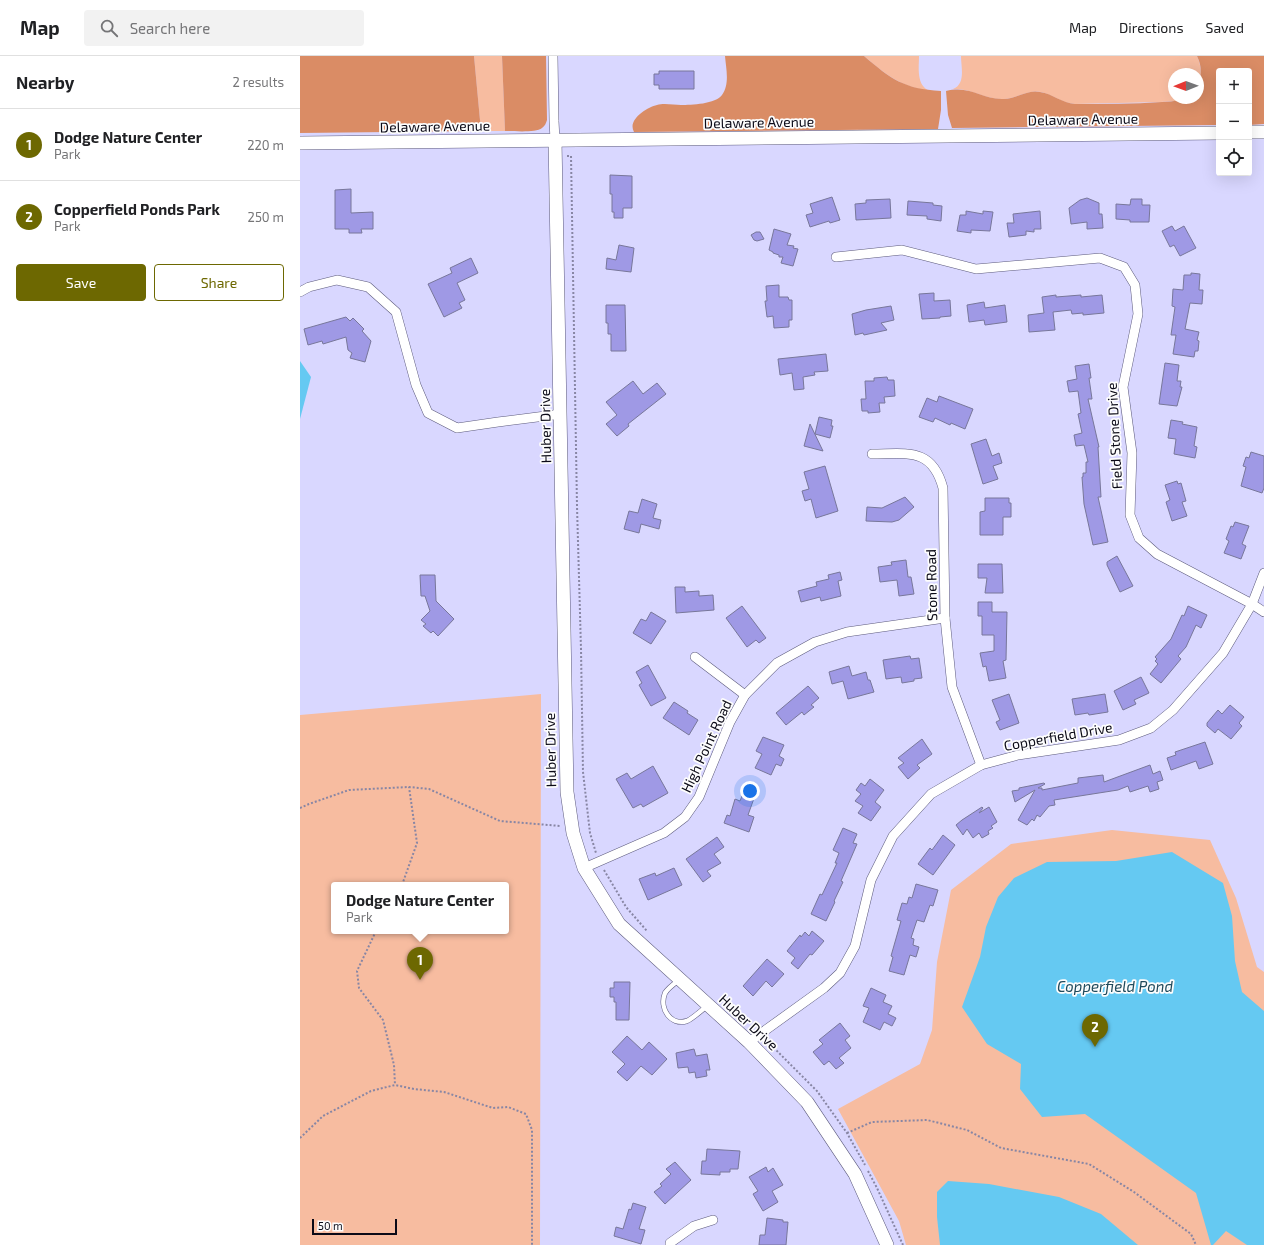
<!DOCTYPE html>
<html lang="en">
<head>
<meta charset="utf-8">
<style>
	:root { --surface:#fff; --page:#f2f2f2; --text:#202124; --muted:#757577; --line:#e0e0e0; --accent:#6d6801 }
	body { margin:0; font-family:"Exo 2",sans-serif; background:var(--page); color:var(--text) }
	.controls { position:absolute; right:12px; top:12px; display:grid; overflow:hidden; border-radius:4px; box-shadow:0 4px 16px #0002 }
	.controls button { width:36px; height:36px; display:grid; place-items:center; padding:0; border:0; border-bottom:1px solid var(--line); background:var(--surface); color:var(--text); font:20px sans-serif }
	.compass { position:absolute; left:868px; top:12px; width:36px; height:36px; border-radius:50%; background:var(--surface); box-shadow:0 4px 16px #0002; rotate:269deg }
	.scale { position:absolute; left:12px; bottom:10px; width:85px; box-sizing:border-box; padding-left:4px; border:2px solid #0b0a17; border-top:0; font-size:11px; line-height:14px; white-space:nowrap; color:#0b0a17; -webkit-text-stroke:3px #fdfdfd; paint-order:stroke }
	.you { position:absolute; left:450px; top:735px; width:14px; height:14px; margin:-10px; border:3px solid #fff; border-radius:50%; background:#1a73e8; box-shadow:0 0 0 6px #1a73e833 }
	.badge { display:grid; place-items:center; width:26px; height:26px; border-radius:50%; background:var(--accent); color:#fff; font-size:13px; font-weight:700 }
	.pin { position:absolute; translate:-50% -33px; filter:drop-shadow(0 1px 2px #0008) }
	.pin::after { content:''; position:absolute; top:21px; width:14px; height:12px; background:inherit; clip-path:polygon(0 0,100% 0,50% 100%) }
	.popup { position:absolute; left:31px; top:826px; width:178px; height:52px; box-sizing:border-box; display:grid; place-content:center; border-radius:4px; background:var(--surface); filter:drop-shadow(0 1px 3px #0005); font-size:13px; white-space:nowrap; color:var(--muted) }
	.popup b { font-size:15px; color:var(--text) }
	.popup::after { content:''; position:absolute; left:50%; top:100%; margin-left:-8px; border:8px solid transparent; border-top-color:var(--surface) }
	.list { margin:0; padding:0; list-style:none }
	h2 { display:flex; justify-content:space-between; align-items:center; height:52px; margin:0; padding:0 16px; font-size:17px }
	h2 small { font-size:13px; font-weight:400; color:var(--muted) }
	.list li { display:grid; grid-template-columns:26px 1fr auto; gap:12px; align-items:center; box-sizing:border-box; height:72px; padding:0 16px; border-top:1px solid var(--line) }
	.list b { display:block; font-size:15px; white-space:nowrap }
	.list p { margin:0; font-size:13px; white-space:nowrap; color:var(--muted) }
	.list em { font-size:13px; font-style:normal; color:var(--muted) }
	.actions { display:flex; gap:8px; padding:12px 16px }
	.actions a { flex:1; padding:9px 0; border:1px solid var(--accent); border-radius:4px; text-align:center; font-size:14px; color:var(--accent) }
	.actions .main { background:var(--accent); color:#fff }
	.icon { flex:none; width:22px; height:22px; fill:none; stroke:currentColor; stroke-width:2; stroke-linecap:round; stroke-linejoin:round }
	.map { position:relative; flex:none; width:964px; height:1189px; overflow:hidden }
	header { display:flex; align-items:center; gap:24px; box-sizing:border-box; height:56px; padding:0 20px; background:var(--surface); border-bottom:1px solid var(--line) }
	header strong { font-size:19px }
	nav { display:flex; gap:22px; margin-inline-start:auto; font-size:14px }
	.search { width:280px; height:36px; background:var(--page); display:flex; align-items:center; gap:10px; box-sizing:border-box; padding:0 14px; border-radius:4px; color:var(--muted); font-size:15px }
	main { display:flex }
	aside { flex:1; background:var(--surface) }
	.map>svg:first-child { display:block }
</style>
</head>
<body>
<header>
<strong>Map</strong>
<div class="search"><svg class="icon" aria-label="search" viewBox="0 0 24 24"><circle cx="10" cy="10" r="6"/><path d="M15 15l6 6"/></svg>Search here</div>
<nav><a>Map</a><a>Directions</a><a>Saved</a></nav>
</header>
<main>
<aside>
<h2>Nearby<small>2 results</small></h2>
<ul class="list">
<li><span class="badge">1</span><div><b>Dodge Nature Center</b><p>Park</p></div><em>220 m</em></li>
<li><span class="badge">2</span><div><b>Copperfield Ponds Park</b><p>Park</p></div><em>250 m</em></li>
</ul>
<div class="actions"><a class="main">Save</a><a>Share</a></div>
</aside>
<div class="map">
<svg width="964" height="1189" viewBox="0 0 964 1189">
	<rect width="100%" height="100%" fill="#d9d7ff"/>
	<g fill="#f7bca0" fill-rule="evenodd">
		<polygon points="174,0 202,0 205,75 181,75"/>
		<path d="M564,0H619C619,11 616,30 630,35C601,31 585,18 564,0Z"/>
		<path d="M661,0H897C902,11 902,22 898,34V18H874V42H888L877,45L861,46L775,48C762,47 753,39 741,36C727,33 715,44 702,43C685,43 670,32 653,33C666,28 661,11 661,0Z"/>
		<path d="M241,638L240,1189H0V659ZM34,829H206V875H34Z"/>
		<polygon points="812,774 910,784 936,842 957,911 964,916 964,1189 606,1189 599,1165 538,1053 620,1008 632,974 637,906 651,834 711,788"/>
	</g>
	<g fill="#da8c65">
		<polygon points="0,0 174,0 181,75 0,77"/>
		<path d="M202,0H246L247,64C246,67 245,70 242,72C236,77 214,75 205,75Z"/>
		<path d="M425,0H564C591,23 604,33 641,35V54L638,73L334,76C327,64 347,51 357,49C364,47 374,49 381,49C391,49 416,48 422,39C430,28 426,12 425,0Z"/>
		<path d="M897,0H964V68L949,69V15H919V69L652,72L648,59L646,35C671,29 682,44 704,43C716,43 728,33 740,36C753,38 762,47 775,48C804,48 833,48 862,46C874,46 886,42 898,42C898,26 905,16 897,0Z"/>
	</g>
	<g fill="#65c9f2">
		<polygon points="0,305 11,321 0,363"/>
		<polygon points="872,796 923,827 932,860 935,905 942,936 964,955 964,1189 947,1189 926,1175 913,1189 911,1189 896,1137 785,1058 742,1061 720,1033 721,1008 687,988 662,951 680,901 686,871 698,841 714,822 747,806 816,805"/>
		<polygon points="648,1125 689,1128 759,1141 801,1158 838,1189 640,1189 637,1161 637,1136"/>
	</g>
	<g fill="#9f99e5" stroke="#78779a">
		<polygon points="359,15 394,15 394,33 359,33 359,29 354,29 354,18 359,18"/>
		<polygon points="310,119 332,120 332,152 323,152 323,162 314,162 314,156 312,156 312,138 310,138"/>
		<polygon points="51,133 51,157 73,156 73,173 61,173 62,177 49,177 49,173 35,173 35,134"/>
		<polygon points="532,141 540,164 530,167 529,165 510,171 506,159 513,157 510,148"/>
		<polygon points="787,142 799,147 799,158 802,158 803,172 787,173 787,166 771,168 769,152 780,144"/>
		<polygon points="590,143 591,162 556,164 555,148 566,147 566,144"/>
		<polygon points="831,143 842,143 842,149 850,149 849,166 830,166 830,164 816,163 816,148 830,149"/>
		<polygon points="608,145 633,147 633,149 642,150 641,165 627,163 627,160 607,159"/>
		<polygon points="666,155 683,158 683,155 693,156 690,175 671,174 671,177 657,175 660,159 666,159"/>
		<polygon points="740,155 741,173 734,173 734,176 726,175 726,179 709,181 707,167 714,167 713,158"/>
		<polygon points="872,170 875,175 884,170 896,192 880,200 874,189 870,191 862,175"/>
		<polygon points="474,173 491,178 487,189 494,190 493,192 498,193 493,210 481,207 483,201 479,201 479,199 473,197 473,196 469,194"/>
		<polygon points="456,176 460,176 464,183 457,185 454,184 451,179"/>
		<polygon points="319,189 334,192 331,216 306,213 307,202 316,204"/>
		<polygon points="171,202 178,217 157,227 165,244 159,247 162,252 144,261 128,228 152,217 150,212"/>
		<polygon points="891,217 900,218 899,234 903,234 902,248 890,247 885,273 899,276 897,284 899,285 898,295 895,295 894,301 873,298 876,279 871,279 875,251 872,250 873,233 883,234 884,219 891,219"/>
		<polygon points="479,229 479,241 488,241 489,244 492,244 492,264 489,264 489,271 474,272 473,260 467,261 465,245 467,245 466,230"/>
		<polygon points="634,237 634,245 650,244 651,260 640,261 640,262 622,263 619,238"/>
		<polygon points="756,239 756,241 781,239 781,241 802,239 804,257 783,259 783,257 772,258 771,254 753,256 755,274 729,276 728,259 744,257 742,241"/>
		<polygon points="684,246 685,252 705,249 707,266 685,269 684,264 669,266 667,249"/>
		<polygon points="306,249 325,249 326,295 311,295 311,278 308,278 308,267 306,267"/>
		<polygon points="591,250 594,264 581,267 587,274 564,279 563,277 555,279 552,258 566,254"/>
		<polygon points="46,261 50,265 53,262 64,273 62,275 71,285 65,306 50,302 52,297 48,294 46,281 23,288 22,285 8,289 4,273"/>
		<polygon points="526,298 528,315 514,316 515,319 503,321 504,333 494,334 492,317 480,319 478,303"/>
		<polygon points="865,307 879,309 877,325 881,325 880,331 882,331 877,350 859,348"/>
		<polygon points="789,308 791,322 789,322 792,343 788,343 799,391 798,391 801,441 798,441 808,486 793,489 784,448 782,421 783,421 783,417 786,417 786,406 788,406 784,389 776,390 774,379 782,377 778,358 781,357 778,335 769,336 767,325 777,323 775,310"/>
		<polygon points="587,321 588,324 594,324 595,340 584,341 585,347 579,347 580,356 568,357 568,355 562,355 561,343 566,343 565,325 574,325 574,322"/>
		<polygon points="333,325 343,338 357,327 366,338 328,368 329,370 317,380 306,368 317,359 306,346"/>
		<polygon points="639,340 673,353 665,373 651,367 650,369 635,362 633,366 619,361 627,342 637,346"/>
		<polygon points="519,361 532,364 531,370 533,370 530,382 515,378"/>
		<polygon points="871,364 883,366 882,368 897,371 894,390 897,391 895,402 874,398 876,383 868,382"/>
		<polygon points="510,368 523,395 504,390"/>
		<polygon points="686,383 692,400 699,397 702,407 693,410 698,423 683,428 671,388"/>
		<polygon points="951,396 964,400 964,432 962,437 941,430 946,411 943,410 946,401 949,402"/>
		<polygon points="525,410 538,455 516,462 511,443 505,445 502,435 509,433 504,416"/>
		<polygon points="877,425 878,428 881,427 886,445 882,446 887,460 872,465 866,446 870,444 865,429"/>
		<polygon points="605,441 614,451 599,464 592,466 566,465 567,451 582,452 601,443"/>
		<polygon points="685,442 709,442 709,447 711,447 711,461 703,461 703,479 680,479 680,456 685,455"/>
		<polygon points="342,443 357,448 353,462 361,464 359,473 341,468 339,477 324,473 329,455 338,457"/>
		<polygon points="935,466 949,470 942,488 946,490 941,503 924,497 929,485 926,483 931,470 933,471"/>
		<polygon points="817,500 833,530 820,536 807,509 807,506"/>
		<polygon points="606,504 608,521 611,521 614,538 599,540 597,524 580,526 578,511 592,509 591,506"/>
		<polygon points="678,508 702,508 703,537 685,537 687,522 678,522"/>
		<polygon points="540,516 542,524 538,525 541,540 521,545 520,541 501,546 498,535 517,530 516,526 529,523 528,519"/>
		<polygon points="120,519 135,519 136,545 154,563 138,580 133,575 131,577 123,570 126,568 121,564 130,555 125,540 121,540"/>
		<polygon points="375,531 385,531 385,536 399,535 399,540 413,539 414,554 376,557"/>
		<polygon points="678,546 692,546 692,556 707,556 706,604 703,605 706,622 689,625 686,610 683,611 680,597 694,595 694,579 682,579 682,560 678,560"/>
		<polygon points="442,550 466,582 459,587 456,584 447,591 426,562"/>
		<polygon points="888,550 907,559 901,572 896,569 886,591 878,600 881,603 861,627 850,618 858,608 855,605 857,603 855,601 871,583 882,559 884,560"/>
		<polygon points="351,556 366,565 351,588 333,577 341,563 346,565"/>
		<polygon points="610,600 611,603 619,602 622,622 614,623 614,625 602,627 601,621 586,623 583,604"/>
		<polygon points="348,609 366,642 351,650 339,629 342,627 336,616"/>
		<polygon points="549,610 552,620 566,616 568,624 570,624 574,636 548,643 543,625 532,628 529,616"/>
		<polygon points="841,621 849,637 834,644 836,648 823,654 814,635"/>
		<polygon points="508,630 519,642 511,649 514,651 504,659 502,656 486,669 476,657"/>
		<polygon points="709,638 719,667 700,674 696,666 700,664 692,644"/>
		<polygon points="805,638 808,656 789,659 788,657 775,659 772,643"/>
		<polygon points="374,646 388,655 387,657 398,664 389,679 363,662"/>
		<polygon points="930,649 944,661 939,667 942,670 931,683 918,673 915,677 907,670 907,667 918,654 922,658"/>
		<polygon points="463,681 484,689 479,700 484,703 481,710 476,708 471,719 455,712 462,698 456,695"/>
		<polygon points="622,683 632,698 617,709 620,712 608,723 598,711 604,707 598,702"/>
		<polygon points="905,686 913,708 899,713 896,705 871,714 867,702 876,699 875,696"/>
		<polygon points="850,709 853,718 860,715 863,724 857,726 859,733 850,736 848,730 830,736 828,730 818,734 754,744 755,749 749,750 740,761 737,759 734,765 732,763 727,769 718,764 735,734 715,746 712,735 719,734 719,732 744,727 745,728 738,732 742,732 742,734 778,727 778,722 803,719 804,726"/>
		<polygon points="353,710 368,737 343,751 341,748 333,752 316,723 327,717 331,723"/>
		<polygon points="570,723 584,734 575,746 581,751 571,765 558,757 563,750 555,745 561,738 556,734 561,727 565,730"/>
		<polygon points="446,730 457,734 448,759 454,761 449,776 424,767 427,759 430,760 435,743 440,745"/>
		<polygon points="682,751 683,752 679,757 689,751 697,766 691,770 693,772 688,775 689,778 682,782 679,777 673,782 667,773 663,779 656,769 662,764"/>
		<polygon points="543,772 557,778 553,787 557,788 541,825 543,826 534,845 535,846 526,865 511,858 520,838 522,839 537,807 535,807 539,797 533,794"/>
		<polygon points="643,779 655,789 633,819 618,808 630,792 632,794"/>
		<polygon points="417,781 424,791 414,798 421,807 407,815 411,820 403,826 386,803"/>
		<polygon points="374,812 382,829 348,844 339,823 355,817 356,820"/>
		<polygon points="616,828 638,834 633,850 630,849 624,866 617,864 611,882 614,883 613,889 619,891 616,901 610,899 604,919 589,915 593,901 591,900 601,865 597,864 602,847 607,848 609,841 612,842"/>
		<polygon points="512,875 524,885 512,899 510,898 498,913 491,907 495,902 487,895 500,879 501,881 505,876 509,880"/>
		<polygon points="467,903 484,918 472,931 466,925 453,940 443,930"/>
		<polygon points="314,926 330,926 329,964 316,964 316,946 314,946 314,941 310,941 310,932 314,932"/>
		<polygon points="571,932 586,939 583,946 592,950 588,958 596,962 592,970 584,966 580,974 563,966 569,952 563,950"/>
		<polygon points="540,967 550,980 545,984 551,992 539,1002 544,1007 536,1013 529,1005 524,1009 513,996 523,988 519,984"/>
		<polygon points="327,980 342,994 349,986 367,1003 352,1019 341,1010 327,1025 317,1016 325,1008 312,996"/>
		<polygon points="394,993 396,1000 407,998 410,1014 406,1014 407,1020 396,1022 395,1016 389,1017 388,1011 378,1012 376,997"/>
		<polygon points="407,1093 440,1095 438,1113 430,1113 430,1116 420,1116 420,1119 401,1118 402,1105 406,1105"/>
		<polygon points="375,1106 391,1124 365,1148 354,1136 362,1130 360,1128 371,1118 366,1113"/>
		<polygon points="466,1111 468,1116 473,1112 483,1129 472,1135 478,1146 463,1155 453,1138 458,1135 449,1121"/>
		<polygon points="333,1147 346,1151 339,1173 345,1174 341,1188 314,1180 316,1171 323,1173 329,1153 331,1154"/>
		<polygon points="467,1162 483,1164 483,1166 488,1166 486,1189 459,1189 460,1179 465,1179"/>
	</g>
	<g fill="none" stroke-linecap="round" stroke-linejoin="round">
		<defs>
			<path id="lane" d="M379,924C375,927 368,932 365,937C359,952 370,970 387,965C392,963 402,954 407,950"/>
			<g id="street">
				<polyline points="253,0 254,65 255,84"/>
				<polyline points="536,201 602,194 676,213 800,202 824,211 835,229 838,258 823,331 832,397 830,459 839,482 857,498 952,548 964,556"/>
				<polyline points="0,236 9,231 37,224 68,231 96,256 116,329 128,357 157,372 198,366 261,358"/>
				<path d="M572,398C607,398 632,391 643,432L645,562L652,631L681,709"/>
				<polyline points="395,601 445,639"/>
				<polyline points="284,812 364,777 385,761 399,741 430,666 445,639 477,607 515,586 547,576 645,562"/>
				<polyline points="449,986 524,932 540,917 555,890 571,824 593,780 631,738 681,709 718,699 819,684 851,672 873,654 923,597 952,548 964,517"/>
				<polyline points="370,1189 370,1187 394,1170 413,1164"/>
			</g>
			<g id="secondary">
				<polyline points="949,76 964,76"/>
				<polyline points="255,84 267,736 273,777 284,812 319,868 449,986 507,1046 555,1118 587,1189"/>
				<polyline points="0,87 919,77"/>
			</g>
		</defs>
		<use href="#lane" stroke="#5d5b7d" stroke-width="5.5"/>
		<use href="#street" stroke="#5d5b7d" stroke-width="10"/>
		<use href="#secondary" stroke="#5d5b7d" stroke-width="14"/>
		<g stroke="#8886a4" stroke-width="2" stroke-dasharray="2 2" stroke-linecap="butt">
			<polyline points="267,100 271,100 277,450 281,593 283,716 290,777 296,797"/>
			<polyline points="0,752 9,748 49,734 109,731 129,733 200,765 261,770"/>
			<polyline points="304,814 326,851 347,875"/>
			<polyline points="102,829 117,787 109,731"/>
			<polyline points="76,875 57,915 59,932 83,964 94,1009 95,1029"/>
			<polyline points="468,986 517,1035 547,1077 565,1109"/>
			<polyline points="547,1077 572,1066 627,1064 667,1074 701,1092 789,1108 834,1136 891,1178 896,1189"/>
			<polyline points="0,1082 23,1060 71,1035 95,1029 114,1033 144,1036 193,1052 208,1051 226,1058 232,1074 232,1189"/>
			<polyline points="568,1115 577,1132 603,1189"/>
		</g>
		<use href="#lane" stroke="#fff" stroke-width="4.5"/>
		<use href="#street" stroke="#fff" stroke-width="9"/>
		<use href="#secondary" stroke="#fff" stroke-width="13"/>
	</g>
	<g text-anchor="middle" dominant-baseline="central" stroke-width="3.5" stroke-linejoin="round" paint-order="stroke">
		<g font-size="14" fill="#0b0a17" stroke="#fdfdfd">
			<text transform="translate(783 63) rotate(-1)">Delaware Avenue</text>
			<text transform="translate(459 66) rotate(-1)">Delaware Avenue</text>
			<text transform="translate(135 70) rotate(-1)">Delaware Avenue</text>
			<text transform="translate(245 370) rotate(-91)">Huber Drive</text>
			<text transform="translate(814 380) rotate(-93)">Field Stone Drive</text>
			<text transform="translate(631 529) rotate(-91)">Stone Road</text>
			<text transform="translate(758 680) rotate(-10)">Copperfield Drive</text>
			<text transform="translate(406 690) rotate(-65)">High Point Road</text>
			<text transform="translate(250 694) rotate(-91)">Huber Drive</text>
			<text transform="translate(449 966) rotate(43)">Huber Drive</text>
		</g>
		<g font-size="15" font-style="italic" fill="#1f4a5c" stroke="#fdfdfd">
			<text x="815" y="930">Copperfield Pond</text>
		</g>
	</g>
</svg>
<div class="controls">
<button>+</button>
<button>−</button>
<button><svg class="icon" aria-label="locate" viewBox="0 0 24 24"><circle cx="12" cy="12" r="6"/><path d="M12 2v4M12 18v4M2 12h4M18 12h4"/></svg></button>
</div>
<svg class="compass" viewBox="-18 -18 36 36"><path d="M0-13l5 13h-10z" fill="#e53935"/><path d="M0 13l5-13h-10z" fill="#757577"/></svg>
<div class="scale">50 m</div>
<div class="you"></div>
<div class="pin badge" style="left:120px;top:924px">1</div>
<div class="popup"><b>Dodge Nature Center</b>Park</div>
<div class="pin badge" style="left:795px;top:991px">2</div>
</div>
</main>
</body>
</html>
